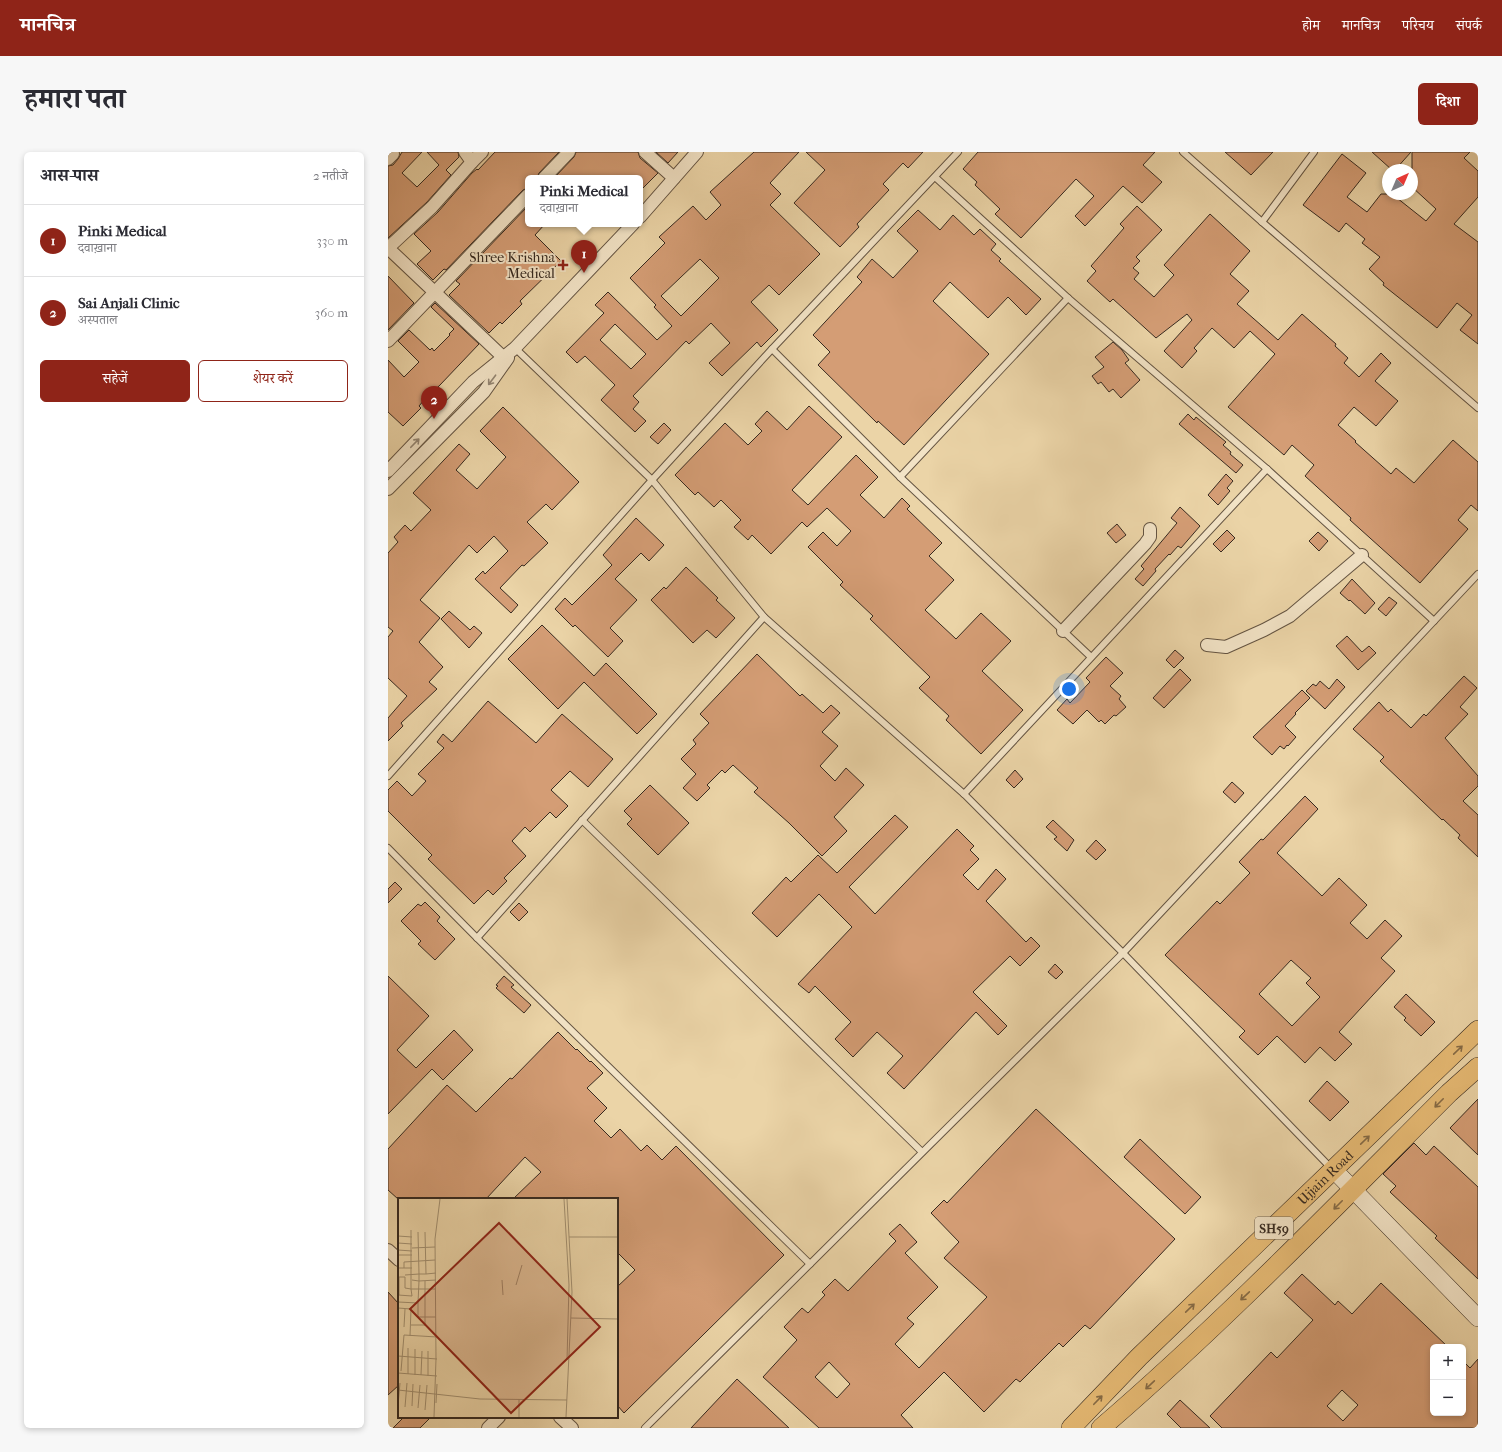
<!DOCTYPE html>
<html lang="hi">
<head>
<meta charset="utf-8">
<style>
	:root { --surface:#fff; --page:#f7f7f7; --text:#2b2b33; --muted:#7c7c81; --line:#e1e1e2; --accent:#8f2418 }
	body { margin:0; font-family:"IM FELL French Canon","Noto Serif Devanagari",serif; background:var(--page); color:var(--text) }
	.controls { position:absolute; right:12px; bottom:12px; display:grid; overflow:hidden; border-radius:6px; box-shadow:0 2px 6px #0003 }
	.controls button { width:36px; height:36px; display:grid; place-items:center; padding:0; border:0; border-bottom:1px solid var(--line); background:var(--surface); color:var(--text); font:20px sans-serif }
	.compass { position:absolute; left:994px; top:12px; width:36px; height:36px; border-radius:50%; background:var(--surface); box-shadow:0 2px 6px #0003; rotate:44deg }
	.you { position:absolute; left:681px; top:537px; width:14px; height:14px; margin:-10px; border:3px solid #fff; border-radius:50%; background:#1a73e8; box-shadow:0 0 0 6px #1a73e833 }
	.badge { display:grid; place-items:center; width:26px; height:26px; border-radius:50%; background:var(--accent); color:#fff; font-size:13px; font-weight:700 }
	.pin { position:absolute; translate:-50% -33px; filter:drop-shadow(0 1px 2px #0008) }
	.pin::after { content:''; position:absolute; top:21px; width:14px; height:12px; background:inherit; clip-path:polygon(0 0,100% 0,50% 100%) }
	.popup { position:absolute; left:137px; top:23px; width:118px; height:52px; box-sizing:border-box; display:grid; place-content:center; border-radius:6px; background:var(--surface); filter:drop-shadow(0 1px 3px #0005); font-size:13px; white-space:nowrap; color:var(--muted) }
	.popup b { font-size:15px; color:var(--text) }
	.popup::after { content:''; position:absolute; left:50%; top:100%; margin-left:-8px; border:8px solid transparent; border-top-color:var(--surface) }
	.list { margin:0; padding:0; list-style:none }
	h2 { display:flex; justify-content:space-between; align-items:center; height:52px; margin:0; padding:0 16px; font-size:17px }
	h2 small { font-size:13px; font-weight:400; color:var(--muted) }
	.list li { display:grid; grid-template-columns:26px 1fr auto; gap:12px; align-items:center; box-sizing:border-box; height:72px; padding:0 16px; border-top:1px solid var(--line) }
	.list b { display:block; font-size:15px; white-space:nowrap }
	.list p { margin:0; font-size:13px; white-space:nowrap; color:var(--muted) }
	.list em { font-size:13px; font-style:normal; color:var(--muted) }
	.actions { display:flex; gap:8px; padding:12px 16px }
	.actions a { flex:1; padding:9px 0; border:1px solid var(--accent); border-radius:6px; text-align:center; font-size:14px; color:var(--accent) }
	.actions .main { background:var(--accent); color:#fff }
	.map { position:relative; flex:none; width:1090px; height:1276px; overflow:hidden; border-radius:6px }
	header { display:flex; align-items:center; gap:24px; box-sizing:border-box; height:56px; padding:0 20px; background:var(--accent); color:#fff }
	header strong { font-size:19px }
	nav { display:flex; gap:22px; margin-inline-start:auto; font-size:14px }
	.intro { display:flex; align-items:center; justify-content:space-between; box-sizing:border-box; height:96px; padding:0 24px }
	h1 { margin:0; font-size:28px }
	.button { padding:10px 18px; border-radius:6px; background:var(--accent); color:#fff; font-size:14px; font-weight:700 }
	main { display:flex; gap:24px; padding:0 24px }
	aside { flex:1; background:var(--surface); border-radius:6px; box-shadow:0 2px 6px #0003 }
	.map>svg:first-child { display:block }
</style>
</head>
<body>
<header>
<strong>मानचित्र</strong>
<nav><a>होम</a><a>मानचित्र</a><a>परिचय</a><a>संपर्क</a></nav>
</header>
<div class="intro"><h1>हमारा पता</h1><a class="button">दिशा</a></div>
<main>
<aside>
<h2>आस-पास<small>2 नतीजे</small></h2>
<ul class="list">
<li><span class="badge">1</span><div><b>Pinki Medical</b><p>दवाख़ाना</p></div><em>330 m</em></li>
<li><span class="badge">2</span><div><b>Sai Anjali Clinic</b><p>अस्पताल</p></div><em>360 m</em></li>
</ul>
<div class="actions"><a class="main">सहेजें</a><a>शेयर करें</a></div>
</aside>
<div class="map">
<svg width="1090" height="1276" viewBox="0 0 1090 1276">
	<rect width="100%" height="100%" fill="#ebd4a7"/>
	<filter id="stains"><feTurbulence type="fractalNoise" baseFrequency=".005" numOctaves="4"/><feColorMatrix values="0 0 0 0 .2 0 0 0 0 .09 0 0 0 0 .02 0 0 0 .5 -.17"/></filter>
	<radialGradient id="worn" r=".72"><stop offset=".6" stop-color="#630" stop-opacity="0"/><stop offset="1" stop-color="#630" stop-opacity=".3"/></radialGradient>
	<g fill="#d49d75" stroke="#372a20" fill-rule="evenodd">
		<polygon points="14,0 34,0 14,21 29,35 51,13 39,0 70,0 71,5 58,18 63,23 39,50 0,86 0,14 5,13 10,7"/>
		<polygon points="107,0 171,0 151,21 149,26 140,26 140,36 135,38 58,118 56,117 45,128 29,112 43,99 26,82 50,60 84,21 89,17 90,18"/>
		<polygon points="188,0 250,0 252,6 270,21 252,39 252,26 166,26 186,5"/>
		<polygon points="268,0 290,0 280,11"/>
		<path d="M366,0H411L382,31L393,42L382,53L432,102L391,143L381,133L363,150L390,178L373,195L369,190L334,224L321,211L342,191L323,171L301,192L298,189L245,244L251,250L245,257L258,269L247,280L213,248L227,233L197,204L189,211L178,200L216,161L207,153L220,140L269,188L284,174L266,155L268,153L242,126L277,91L271,85L305,54L318,68L333,53L322,40ZM312,107L331,126L293,164L273,144ZM227,172L258,202L243,217L212,188Z"/>
		<polygon points="418,0 535,0 520,16 515,11 495,32 501,38 469,72 471,75 452,95 406,51 437,18"/>
		<polygon points="590,0 767,0 755,13 774,30 754,51 735,34 697,74 687,64 706,44 688,27 633,86 607,62 612,57 587,33 589,30 575,17"/>
		<polygon points="837,0 885,0 863,23"/>
		<polygon points="984,0 1023,0 1007,18 1004,18"/>
		<polygon points="1024,0 1082,0 1076,6 1090,19 1090,45 1066,72 1090,90 1090,192 1072,178 1084,163 1069,151 1049,176 995,133 996,131 981,117 992,105 974,91 977,87 958,71 951,80 915,53 954,2 978,21 959,45 979,60 993,42 1004,42 1038,69 1048,57 1024,35"/>
		<polygon points="140,54 140,72 157,72 147,83 173,109 132,149 134,152 114,172 112,170 101,181 61,143 72,132 68,129"/>
		<polygon points="749,54 774,78 748,105 752,109 745,116 751,121 746,127 766,145 786,123 776,113 822,62 862,99 842,122 861,139 849,152 890,188 914,162 948,192 947,194 960,206 956,211 971,225 993,201 1003,211 987,229 1010,249 988,274 966,255 950,273 968,289 967,290 1003,322 1008,316 1026,331 1065,288 1090,310 1090,359 1083,353 1070,368 1080,377 1032,431 962,368 963,366 917,324 926,313 904,293 896,303 840,255 887,202 862,179 846,196 824,176 806,196 809,199 794,216 776,199 804,168 799,162 768,186 725,147 722,150 699,129 708,119 703,114 736,76 732,72"/>
		<polygon points="530,58 552,78 565,63 586,83 592,77 608,92 603,98 613,107 611,109 653,147 638,163 620,145 600,166 562,130 546,148 545,149 601,202 516,293 490,269 489,271 430,213 442,200 425,183 474,130 469,125 484,107 505,126 530,99 509,79"/>
		<polygon points="0,124 26,151 0,178"/>
		<polygon points="47,151 91,192 52,233 37,247 31,254 33,256 15,274 0,260 0,208 16,225 31,210 10,189 21,178 42,198 44,196 46,199 62,183 61,182 66,177 43,155"/>
		<polygon points="725,190 734,198 741,208 737,211 752,228 733,246 725,237 721,240 713,230 710,232 704,224 716,215 707,205"/>
		<polygon points="421,254 454,285 404,338 420,353 468,303 490,325 472,343 496,366 514,346 522,354 519,357 554,391 541,404 566,428 537,458 568,487 593,461 623,489 594,519 635,558 593,602 558,568 561,564 531,536 542,525 482,467 485,464 452,433 455,430 420,395 435,380 449,394 463,379 439,356 419,375 414,370 383,402 364,383 360,388 346,375 353,368 333,348 326,355 310,340 307,343 287,323 337,271 360,293 374,279 367,272 379,259 399,278"/>
		<polygon points="115,255 191,330 164,358 158,352 139,370 160,391 136,414 134,413 112,436 130,453 123,461 87,427 95,419 97,422 120,399 106,384 89,401 81,393 32,448 52,466 31,490 55,515 41,530 49,537 13,571 15,574 0,589 0,566 19,544 0,526 0,485 5,479 0,475 0,401 10,390 6,385 17,373 23,379 43,358 25,341 71,292 82,302 68,318 89,337 118,305 92,279"/>
		<polygon points="800,262 806,268 808,265 838,290 835,293 843,300 842,302 855,313 848,321 791,272"/>
		<polygon points="276,271 283,278 270,292 262,285"/>
		<polygon points="838,322 845,329 839,336 842,339 830,353 820,343"/>
		<polygon points="792,355 812,374 793,396 790,394 782,403 781,402 767,417 768,419 755,434 747,427 756,417 753,414 789,371 783,366"/>
		<polygon points="248,366 276,393 261,409 253,401 227,427 249,448 222,476 235,489 220,505 187,473 185,475 167,457 177,446 184,453 224,413 215,403"/>
		<polygon points="729,372 738,383 728,391 719,381"/>
		<polygon points="839,378 847,386 833,400 825,392"/>
		<polygon points="930,380 940,389 931,399 921,389"/>
		<polygon points="298,415 330,446 328,448 347,466 328,486 319,478 305,491 263,448 276,435 278,437"/>
		<polygon points="964,427 987,451 977,462 962,448 961,449 952,441"/>
		<polygon points="1001,445 1009,451 998,464 990,457"/>
		<polygon points="61,459 82,478 86,474 94,481 81,496 53,467"/>
		<polygon points="154,473 206,524 218,511 269,562 249,582 196,530 170,557 120,507"/>
		<polygon points="959,484 974,500 981,494 988,501 970,518 948,494"/>
		<polygon points="787,498 796,506 786,516 778,508"/>
		<polygon points="369,502 412,544 414,542 435,561 443,553 452,561 434,580 450,594 432,614 447,629 458,616 476,633 446,665 459,679 434,704 401,671 366,640 370,636 345,613 337,621 334,618 319,633 322,636 309,649 295,636 308,622 293,607 308,592 305,588 321,571 312,562"/>
		<polygon points="718,505 735,521 722,534 733,544 731,547 738,555 728,564 726,563 717,572 713,568 711,570 699,558 685,572 669,558 679,547 682,551 702,530 698,526"/>
		<polygon points="792,517 803,528 776,556 765,546"/>
		<polygon points="1076,524 1089,536 1072,555 1080,562 1057,586 1090,624 1090,634 1075,649 1090,663 1090,705 1070,686 1072,683 1055,667 1054,668 992,609 996,605 965,577 991,550 1000,560 1003,557 1023,576 1036,562 1038,564"/>
		<polygon points="949,527 957,535 937,557 918,539 925,532 928,534 932,529 941,537"/>
		<polygon points="914,538 922,546 907,561 908,562 897,574 908,585 900,594 899,593 896,597 892,594 884,603 865,585"/>
		<polygon points="100,549 148,591 174,562 225,607 200,635 182,619 163,638 180,654 168,666 162,660 142,680 137,675 124,689 138,704 116,726 119,729 105,743 100,738 86,752 40,707 44,703 0,659 0,638 9,629 24,644 38,629 30,622 56,596 49,590 55,582 64,590"/>
		<polygon points="627,618 635,627 626,636 618,628"/>
		<polygon points="844,630 856,641 847,651 835,640"/>
		<polygon points="262,633 301,671 270,703 239,672 244,667 236,659"/>
		<path d="M917,644L930,657L889,701L934,744L951,726L979,753L962,771L979,787L997,768L1014,784L993,806L1007,819L951,880L964,892L947,909L932,895L917,911L889,884L870,903L851,885L857,879L777,803L829,749L832,752L862,721L851,710L873,687L875,688ZM903,808L923,826L918,831L932,845L904,874L871,842Z"/>
		<polygon points="507,663 520,675 461,735 487,762 569,677 586,694 582,698 591,707 575,723 590,738 608,717 618,727 598,749 638,790 643,785 652,794 632,814 622,804 585,840 619,874 610,883 588,860 516,937 499,921 515,904 489,880 465,905 447,887 463,870 427,834 421,841 410,832 464,775 431,742 389,785 364,761 398,725 403,730 430,703 449,721"/>
		<polygon points="665,668 686,688 679,699 666,687 669,685 658,675"/>
		<polygon points="708,688 718,698 708,708 698,699"/>
		<polygon points="7,730 14,737 0,751 0,737"/>
		<polygon points="37,750 52,765 49,769 67,787 47,808 30,792 33,789 13,769 30,752 33,754"/>
		<polygon points="131,751 140,760 131,769 122,760"/>
		<polygon points="667,812 675,820 668,827 660,820"/>
		<polygon points="0,824 41,864 9,898 28,916 66,878 85,898 55,928 44,917 0,962"/>
		<polygon points="116,824 126,833 123,835 143,853 136,861 108,836 110,834 108,833"/>
		<polygon points="1018,842 1047,870 1033,884 1016,868 1018,866 1006,855"/>
		<polygon points="170,880 188,898 189,897 202,910 203,909 215,921 199,936 219,956 206,969 223,986 232,977 253,999 259,993 274,1008 288,994 396,1103 236,1261 229,1253 229,1135 247,1118 229,1100 229,1047 125,1047 153,1020 137,1005 98,1047 10,1047 0,1038 0,997 59,933 88,960 122,926 124,927"/>
		<polygon points="939,929 961,950 942,969 921,949"/>
		<polygon points="1090,947 1090,1003 1062,976"/>
		<path d="M648,957L787,1087L702,1177L697,1173L675,1195L671,1191L632,1230L628,1227L596,1260L556,1220L513,1263L525,1276H431L375,1225L409,1188L396,1175L414,1156L420,1161L437,1143L434,1140L447,1127L460,1139L508,1089L501,1082L512,1072L529,1090L517,1101L550,1135L519,1166L526,1172L507,1192L531,1216L599,1145L556,1106L571,1090L543,1061L556,1048L559,1051ZM441,1210L462,1232L449,1246L427,1225Z"/>
		<polygon points="752,987 813,1045 797,1062 736,1005"/>
		<polygon points="1026,991 1038,1003 1046,994 1090,1035 1090,1127 1047,1086 1049,1084 1002,1040 1008,1034 995,1022"/>
		<path d="M914,1122L947,1153L950,1149L964,1162L993,1131L1060,1195H1045V1261H1075V1209L1082,1216L1090,1207V1276H834L822,1264L883,1200L889,1206L925,1168L896,1141ZM954,1238L970,1253L955,1269L939,1254Z"/>
		<polygon points="0,1140 11,1152 11,1233 0,1243"/>
		<polygon points="349,1227 401,1276 303,1276"/>
		<polygon points="792,1248 822,1276 793,1276 779,1262"/>
		<polygon points="16,1265 43,1265 32,1276 5,1276"/>
	</g>
	<g fill="none" stroke-linecap="round" stroke-linejoin="round">
		<defs>
			<g id="lane">
				<polyline points="795,0 874,70 1090,256"/>
				<polyline points="547,25 680,146 879,317 1046,469"/>
				<polyline points="874,70 926,0"/>
				<polyline points="127,196 264,328 376,465 576,642 735,801 943,1016"/>
				<polyline points="384,197 512,325 703,505"/>
				<polyline points="512,325 680,146"/>
				<polyline points="0,624 264,328 384,197 570,0"/>
				<polyline points="576,642 879,317"/>
				<polyline points="194,668 534,1000"/>
				<polyline points="0,696 89,786 422,1112"/>
				<polyline points="89,786 376,465"/>
				<polyline points="257,1276 735,801 1090,422"/>
			</g>
			<g id="street">
				<polyline points="77,0 84,10 44,55 0,96 115,205"/>
				<polyline points="257,0 286,26"/>
				<polyline points="0,7 5,2 3,0"/>
				<polyline points="84,10 94,0"/>
				<polyline points="156,26 181,0"/>
				<polyline points="252,65 309,0"/>
				<polyline points="0,189 140,43"/>
				<polyline points="0,319 85,230 127,196 245,72"/>
				<polyline points="0,337 96,240 120,206"/>
				<polyline points="675,479 757,392 762,385 762,377"/>
				<polyline points="819,493 838,495 876,478 902,464 974,403"/>
				<polyline points="0,1098 11,1108"/>
				<polyline points="172,1265 184,1276"/>
				<polyline points="100,1276 111,1265"/>
			</g>
			<polyline id="secondary" points="946,1018 1090,1166"/>
			<g id="primary">
				<path id="s1" d="M683,1276L751,1205L1090,878"/>
				<path d="M713,1276C835,1171 947,1055 1061,941L1090,915"/>
			</g>
		</defs>
		<use href="#lane" stroke="#645442" stroke-width="8"/>
		<use href="#street" stroke="#645442" stroke-width="14"/>
		<use href="#secondary" stroke="#372a20" stroke-width="18"/>
		<use href="#primary" stroke="#372a20" stroke-width="20"/>
		<use href="#lane" stroke="#f2e3c6" stroke-width="6"/>
		<use href="#street" stroke="#f2e3c6" stroke-width="12"/>
		<use href="#secondary" stroke="#f2e3c6" stroke-width="17"/>
		<use href="#primary" stroke="#e6ba74" stroke-width="19"/>
	</g>
	<defs><path id="oneway-shaft" d="M-6 0H5M1.5-3L5.5 0L1.5 3" fill="none" stroke-width="1.6" stroke-linecap="round" stroke-linejoin="round"/></defs>
	<g stroke="#948673">
		<use href="#oneway-shaft" transform="translate(104 228) rotate(127)"/>
		<use href="#oneway-shaft" transform="translate(27 291) rotate(-46)"/>
	</g>
	<g stroke="#866b46">
		<use href="#oneway-shaft" transform="translate(1070 898) rotate(-44)"/>
		<use href="#oneway-shaft" transform="translate(1051 951) rotate(135)"/>
		<use href="#oneway-shaft" transform="translate(977 988) rotate(-44)"/>
		<use href="#oneway-shaft" transform="translate(950 1053) rotate(135)"/>
		<use href="#oneway-shaft" transform="translate(857 1144) rotate(137)"/>
		<use href="#oneway-shaft" transform="translate(802 1156) rotate(-44)"/>
		<use href="#oneway-shaft" transform="translate(762 1233) rotate(137)"/>
		<use href="#oneway-shaft" transform="translate(710 1248) rotate(-46)"/>
	</g>
	<path fill="#8f2418" stroke="#f2e3c6" stroke-width="1.5" d="M173 107h4v4h4v4h-4v4h-4v-4h-4v-4h4z"/>
	<g text-anchor="middle" dominant-baseline="central" stroke-width="4" stroke-linejoin="round" paint-order="stroke">
		<rect fill="#f2e3c6" stroke="#6f6252" stroke-width="1" x="867" y="1065" width="38" height="22" rx="3"/>
		<g font-size="13" font-weight="bold" fill="#372a20">
			<text x="886" y="1076">SH59</text>
		</g>
		<g font-size="14" fill="#372a20" stroke="#f2e3c6" text-anchor="end">
			<text x="167" y="105">Shree Krishna<tspan x="167" dy="16">Medical</tspan></text>
		</g>
		<g font-size="14" fill="#372a20" stroke="#f2e3c6">
			<text stroke="none"><textPath href="#s1" startOffset="357">Ujjain Road</textPath></text>
		</g>
	</g>
	<g transform="translate(10 1046)">
		<rect width="220" height="220" fill="#ebd4a7"/>
		<path fill="none" stroke="#a39071" stroke-width="1" d="M166,1L171,87L169,162M13,32V91H38M20,34L21,76H28M27,34L28,76L38,75M0,38L14,39M171,39H220M0,45L14,46M14,50L37,49M0,52L14,53M0,57H14M0,70H14M6,70V64L37,62M7,77L21,76V83L38,82M0,79H7V90L13,91L14,98L0,97M1,79V97M14,82L21,83L20,105M104,82L105,97M27,83V128M118,87L124,67M0,104L20,105V119H38M0,110L13,111L12,138M173,120L220,121M13,127H27M6,129L7,111M0,158L39,161M3,173L6,137L39,139M0,175L39,178M10,176V150M17,177V151M23,177L24,153M30,178V153M0,192L82,201L169,202M38,205L39,186M0,208L2,185M14,208L15,186M7,209L9,185M20,210L22,187M27,212L29,187M36,219L38,161L37,41L42,1M121,219V201M168,219L174,94L169,1"/>
		<path fill="#8f2418" fill-opacity="0.15" stroke="#8f2418" stroke-width="2" d="M101,25L202,129L113,215L12,111Z"/>
		<rect width="220" height="220" fill="none" stroke="#372a20" stroke-width="2"/>
	</g>
	<rect width="100%" height="100%" filter="url(#stains)"/>
	<rect width="100%" height="100%" fill="url(#worn)"/>
</svg>
<div class="controls">
<button>+</button>
<button>−</button>
</div>
<svg class="compass" viewBox="-18 -18 36 36"><path d="M0-13l5 13h-10z" fill="#e53935"/><path d="M0 13l5-13h-10z" fill="#7c7c81"/></svg>
<div class="you"></div>
<div class="pin badge" style="left:196px;top:121px">1</div>
<div class="popup"><b>Pinki Medical</b>दवाख़ाना</div>
<div class="pin badge" style="left:46px;top:267px">2</div>
</div>
</main>
</body>
</html>
